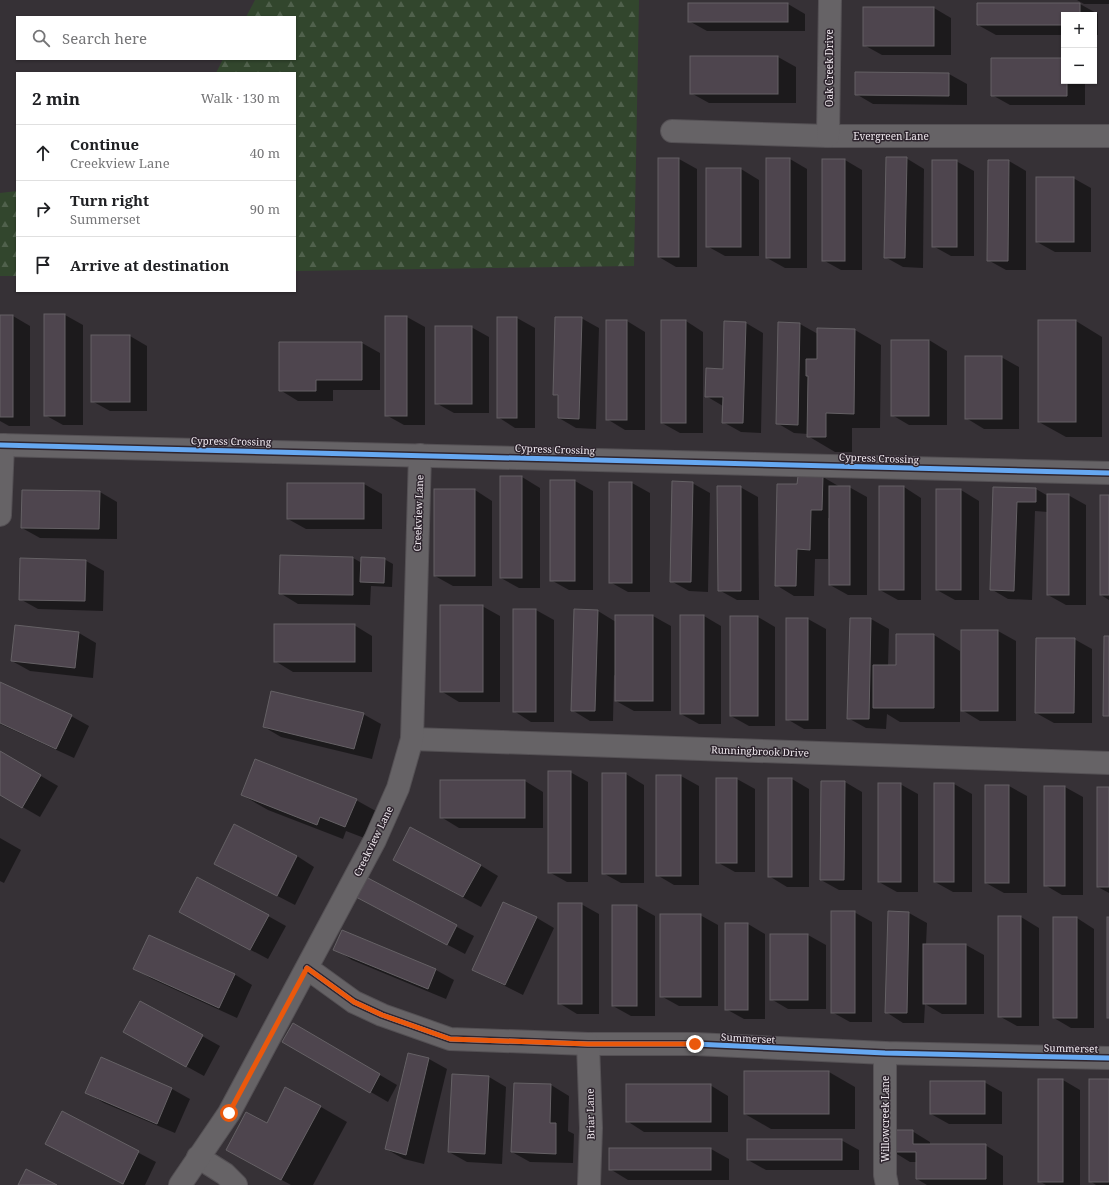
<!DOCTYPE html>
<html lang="en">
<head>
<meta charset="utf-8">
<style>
	:root { --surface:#fff; --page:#f2f2f2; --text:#202124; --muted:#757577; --line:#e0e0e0 }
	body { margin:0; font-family:"Noto Serif",serif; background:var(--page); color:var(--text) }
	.controls { position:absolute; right:12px; top:12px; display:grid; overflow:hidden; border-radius:0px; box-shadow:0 1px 3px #0004 }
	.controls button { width:36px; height:36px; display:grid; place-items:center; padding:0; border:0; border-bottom:1px solid var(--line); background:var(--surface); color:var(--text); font:20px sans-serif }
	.stop { position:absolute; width:12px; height:12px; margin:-9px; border:3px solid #ea580c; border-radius:50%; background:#fff }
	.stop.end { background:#ea580c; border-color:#fff; box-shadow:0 1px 4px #0008 }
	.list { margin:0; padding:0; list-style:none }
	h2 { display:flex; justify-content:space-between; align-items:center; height:52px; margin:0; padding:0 16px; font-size:17px }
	h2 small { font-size:13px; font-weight:400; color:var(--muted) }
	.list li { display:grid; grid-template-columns:26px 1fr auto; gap:12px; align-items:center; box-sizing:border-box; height:56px; padding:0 16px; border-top:1px solid var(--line) }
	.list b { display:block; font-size:15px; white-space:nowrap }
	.list p { margin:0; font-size:13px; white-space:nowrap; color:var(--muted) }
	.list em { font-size:13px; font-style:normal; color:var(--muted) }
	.icon { flex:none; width:22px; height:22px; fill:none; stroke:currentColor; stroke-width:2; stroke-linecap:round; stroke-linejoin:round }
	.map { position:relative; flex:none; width:1109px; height:1185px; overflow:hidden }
	.search { position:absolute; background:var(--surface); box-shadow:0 1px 3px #0004; left:16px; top:16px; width:280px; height:44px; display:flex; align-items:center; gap:10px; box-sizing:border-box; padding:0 14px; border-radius:0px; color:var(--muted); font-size:15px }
	.panel { position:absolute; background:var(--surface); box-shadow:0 1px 3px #0004; left:16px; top:72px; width:280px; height:220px; border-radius:0px }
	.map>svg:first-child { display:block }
</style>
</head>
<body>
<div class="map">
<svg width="1109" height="1185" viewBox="0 0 1109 1185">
	<defs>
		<pattern id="forest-firs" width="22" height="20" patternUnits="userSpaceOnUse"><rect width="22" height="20" fill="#32462d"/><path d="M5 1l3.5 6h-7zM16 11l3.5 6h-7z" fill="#50614c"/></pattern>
	</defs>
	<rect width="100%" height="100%" fill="#363136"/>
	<g fill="url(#forest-firs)">
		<polygon points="255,0 639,0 634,266 295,271 295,73 216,73 223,59 295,59 295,17 246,17"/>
		<polygon points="17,191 17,276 0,276 0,193"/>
	</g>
	<g fill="#0007">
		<polygon points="1077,0 1109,0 1109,4 1080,4 1098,14 1098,35 1094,35 1094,15 1064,15 1064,35 996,35 978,25 978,4 1084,4"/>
		<polygon points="788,4 805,14 805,31 707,31 689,21"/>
		<polygon points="934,8 951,18 951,55 882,55 864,45"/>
		<polygon points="691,57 778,57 796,67 796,103 709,103 691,93"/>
		<polygon points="1064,59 1064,81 1085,81 1085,105 1010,105 992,95"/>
		<polygon points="949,74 967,84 967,105 873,104 856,94"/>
		<polygon points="906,158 924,169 923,268 903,267 885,257"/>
		<polygon points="659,159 679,159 697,169 697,267 676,267 659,257"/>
		<polygon points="790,159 807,169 807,268 785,268 767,258"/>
		<polygon points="845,160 862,170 862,270 841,270 823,260"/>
		<polygon points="956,161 974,171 974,256 951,256 933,246"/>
		<polygon points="1009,161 1026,171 1026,270 1006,270 988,260"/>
		<polygon points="707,169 741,169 759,180 759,256 725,256 707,246"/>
		<polygon points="1073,178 1091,188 1091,252 1055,252 1037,242"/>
		<polygon points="45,315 65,315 83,325 83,425 63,425 45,415"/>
		<polygon points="0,316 13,316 30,326 30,426 9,426 0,421"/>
		<polygon points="407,317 425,327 425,425 404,425 386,415"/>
		<polygon points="517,318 535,328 535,428 515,428 498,417"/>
		<polygon points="581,318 599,328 596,429 576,428 559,418 559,397 554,394"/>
		<polygon points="627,321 645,332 645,430 625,430 607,419"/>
		<polygon points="686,321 703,332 703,433 680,433 662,423"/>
		<polygon points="1076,321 1102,337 1102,437 1066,437 1039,422"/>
		<polygon points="746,323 763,333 761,433 741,432 723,422 723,406 706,396 724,370"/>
		<polygon points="779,323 800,324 818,334 855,330 881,345 880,428 852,428 852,452 835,452 808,436 808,434 794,433 777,423"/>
		<polygon points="471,327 489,337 489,413 454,413 436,403"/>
		<polygon points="130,336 147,346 147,411 110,411 92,401"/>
		<polygon points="892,340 929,340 947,351 947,425 909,425 892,415"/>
		<polygon points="280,343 362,343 380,353 380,390 333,390 333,401 298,401 280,390"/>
		<polygon points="1001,357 1019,367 1019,429 984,429 966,418"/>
		<polygon points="522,477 540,488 540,588 519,588 501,578"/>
		<polygon points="823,477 840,487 849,487 867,497 867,595 848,595 830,585 830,518 828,518 828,559 815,559 814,596 794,596 776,585 798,485"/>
		<polygon points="575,481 593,491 593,590 569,590 551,580"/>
		<polygon points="632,483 650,493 650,592 628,592 610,582"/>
		<polygon points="692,483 710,493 708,592 689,591 671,581"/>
		<polygon points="288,484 364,484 382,494 382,529 306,529 288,519"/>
		<polygon points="740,487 758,497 759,600 737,600 719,590"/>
		<polygon points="904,487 921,498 921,600 898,600 880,590"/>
		<polygon points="994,488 1036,489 1048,496 1068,495 1086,505 1086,605 1066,605 1048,595 1048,512 1035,511 1032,600 1008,599 991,589"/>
		<polygon points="475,490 492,501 492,586 453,586 435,576"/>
		<polygon points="961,490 979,501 979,600 955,600 937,590"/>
		<polygon points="100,492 117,502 117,539 40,538 22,528"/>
		<polygon points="1109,496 1109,600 1101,595"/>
		<polygon points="281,556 353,558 362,563 384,559 393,564 392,587 371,586 370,605 298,604 280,593"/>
		<polygon points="86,561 104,571 103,611 38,609 20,599"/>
		<polygon points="482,606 500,616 500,702 459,702 441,691"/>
		<polygon points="536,610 554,620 554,722 531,722 514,711"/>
		<polygon points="598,611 616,622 616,616 653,616 671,626 671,711 634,711 616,701 616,676 614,675 613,721 590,721 572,710"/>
		<polygon points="704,616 721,626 721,724 699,724 681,714"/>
		<polygon points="758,617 775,627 775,726 749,726 731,716"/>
		<polygon points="787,619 808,619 826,629 826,729 804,729 787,719"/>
		<polygon points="851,619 871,619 889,629 888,666 897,666 934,635 960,651 960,722 900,722 887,714 886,729 866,728 848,718"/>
		<polygon points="354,625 372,636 372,672 293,672 275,661"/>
		<polygon points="962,631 998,631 1016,641 1016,721 980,721 962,710"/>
		<polygon points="79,633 96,643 93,678 30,671 12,661"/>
		<polygon points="1074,639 1092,649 1092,723 1054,723 1036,713"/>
		<polygon points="0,683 71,716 89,726 74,758 0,724"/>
		<polygon points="363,714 381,724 372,759 281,737 264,727"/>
		<polygon points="0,752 58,786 40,817 0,794"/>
		<polygon points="570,772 588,782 588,882 567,882 549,872"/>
		<polygon points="603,774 626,774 644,785 644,883 621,883 603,873"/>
		<polygon points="657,776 681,776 699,786 699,885 674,885 657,875"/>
		<polygon points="717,779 737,779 755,789 755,872 735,872 717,862"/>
		<polygon points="792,779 809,789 809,887 787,887 769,876"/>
		<polygon points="441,781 525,781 543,792 543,828 459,828 441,817"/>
		<polygon points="845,782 862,792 862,890 839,890 821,880"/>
		<polygon points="900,784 918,794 918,892 897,892 879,882"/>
		<polygon points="935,784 954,784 972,794 972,892 953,892 935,882"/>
		<polygon points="1009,786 1027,796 1027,893 1004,893 986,883"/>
		<polygon points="1045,787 1065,787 1083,797 1083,895 1062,895 1045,885"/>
		<polygon points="1109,788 1109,893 1098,887"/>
		<polygon points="242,795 356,800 383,815 372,841 346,831 343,839 268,810"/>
		<polygon points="0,838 21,850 4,883 0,881"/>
		<polygon points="297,856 314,867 295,905 215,864"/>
		<polygon points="480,865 498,876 481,907 412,870"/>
		<polygon points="366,879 474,936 465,954 357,897"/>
		<polygon points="504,903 537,918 554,928 523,995 491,979 473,969"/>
		<polygon points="581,904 599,914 599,1014 577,1014 559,1003"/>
		<polygon points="637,906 655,916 655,1016 631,1016 613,1006"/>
		<polygon points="854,912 872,922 872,1022 850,1022 832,1012"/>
		<polygon points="889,912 909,913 927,923 926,945 966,945 984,955 984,1014 942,1014 925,1004 924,1023 903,1023 886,1012"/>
		<polygon points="700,915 718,925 718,1006 679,1006 661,996"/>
		<polygon points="268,916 286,926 268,959 198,922"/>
		<polygon points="1021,917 1039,928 1039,1026 1017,1026 999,1016"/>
		<polygon points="1077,918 1094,929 1094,1028 1071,1028 1054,1018"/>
		<polygon points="748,924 765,934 765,1019 744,1019 726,1009"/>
		<polygon points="342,931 436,970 454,980 446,999 352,960 335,949"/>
		<polygon points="771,935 808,935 826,945 826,1009 788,1009 771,999"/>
		<polygon points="135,969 234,974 252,985 237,1018 152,979"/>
		<polygon points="141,1002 220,1046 204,1076 142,1042"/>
		<polygon points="293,1024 397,1085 388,1102 283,1041"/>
		<polygon points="408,1054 429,1059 447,1069 424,1164 404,1159 386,1149"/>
		<polygon points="101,1059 172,1089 190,1099 175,1133 104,1103 87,1093"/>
		<polygon points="829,1072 855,1087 855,1129 771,1129 745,1114"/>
		<polygon points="489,1077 506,1087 502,1164 467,1162 449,1152"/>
		<polygon points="1063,1080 1080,1090 1080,1185 1046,1185 1039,1181"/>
		<polygon points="1109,1080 1109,1185 1096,1185 1090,1181"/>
		<polygon points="984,1082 1002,1092 1002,1124 949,1124 931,1114"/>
		<polygon points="515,1084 551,1085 569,1096 568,1131 574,1134 573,1163 530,1162 512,1152"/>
		<polygon points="710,1085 728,1096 728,1132 644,1132 627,1121"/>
		<polygon points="321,1107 347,1122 313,1185 291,1185 227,1150 267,1124"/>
		<polygon points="63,1113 156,1162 145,1185 125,1185 64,1154"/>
		<polygon points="912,1131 930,1142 930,1145 985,1145 1003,1156 1003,1185 927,1185 917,1179 917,1162 910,1162 892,1151"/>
		<polygon points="841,1140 859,1150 859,1170 766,1170 748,1160"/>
		<polygon points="610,1149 711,1149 729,1159 729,1180 628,1180 610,1169"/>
	</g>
	<g fill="#4e454e" stroke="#656165">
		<rect x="688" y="3" width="100" height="19"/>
		<polygon points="977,3 1080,3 1080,15 1064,15 1064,25 977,25"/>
		<rect x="863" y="7" width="71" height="39"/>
		<rect x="690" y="56" width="88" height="38"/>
		<polygon points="991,58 1064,58 1064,81 1067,81 1067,96 991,96"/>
		<polygon points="855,72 949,73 949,96 855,95"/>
		<polygon points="886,157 907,157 905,258 884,258"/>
		<rect x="658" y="158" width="21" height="99"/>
		<rect x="766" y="158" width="24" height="100"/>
		<rect x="822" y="159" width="23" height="102"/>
		<rect x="932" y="160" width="25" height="87"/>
		<polygon points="988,160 1009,160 1008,261 987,261"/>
		<rect x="706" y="168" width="35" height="79"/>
		<rect x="1036" y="177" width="38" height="65"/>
		<rect x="44" y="314" width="21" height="102"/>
		<rect x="0" y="315" width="13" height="102"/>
		<rect x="385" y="316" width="22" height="100"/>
		<rect x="497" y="317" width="20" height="101"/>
		<polygon points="555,317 582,317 579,419 558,418 558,395 553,395"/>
		<rect x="606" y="320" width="21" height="100"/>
		<rect x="661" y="320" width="25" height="103"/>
		<rect x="1038" y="320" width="38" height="102"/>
		<polygon points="724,321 746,322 743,423 722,423 723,397 705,397 706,368 723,369"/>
		<polygon points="778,322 800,323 798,425 776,424"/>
		<rect x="435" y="326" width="37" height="78"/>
		<polygon points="817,328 855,329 854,414 826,413 826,437 807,437 808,376 806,376 806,359 817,359"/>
		<rect x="91" y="335" width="39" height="67"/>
		<rect x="891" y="340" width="38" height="76"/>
		<polygon points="279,342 362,342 362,380 316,380 316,391 279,391"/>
		<rect x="965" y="356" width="37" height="63"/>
		<rect x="500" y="476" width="22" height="102"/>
		<polygon points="798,476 823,476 822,510 811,510 810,550 797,549 796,586 775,586 777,484 797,484"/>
		<rect x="550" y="480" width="25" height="101"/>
		<polygon points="672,481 693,482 691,582 670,582"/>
		<rect x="609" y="482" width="23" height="101"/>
		<rect x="287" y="483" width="77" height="36"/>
		<polygon points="717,486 741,486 741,591 718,591"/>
		<rect x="829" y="486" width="21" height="99"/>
		<rect x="879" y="486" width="25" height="104"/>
		<polygon points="993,487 1036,488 1036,502 1017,502 1014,591 990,590"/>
		<rect x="434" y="489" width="41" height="87"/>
		<rect x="936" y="489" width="25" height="101"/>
		<polygon points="22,490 100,491 99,529 21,528"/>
		<rect x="1047" y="494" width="22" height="101"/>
		<rect x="1100" y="495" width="9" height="100"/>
		<polygon points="280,555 353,557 353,595 279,594"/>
		<polygon points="361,557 385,558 384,583 360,582"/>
		<polygon points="20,558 86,560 85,601 19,600"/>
		<rect x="440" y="605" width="43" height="87"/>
		<rect x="513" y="609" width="23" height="103"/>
		<polygon points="574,609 598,610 595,711 571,711"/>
		<rect x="615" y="615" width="38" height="86"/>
		<rect x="680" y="615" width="24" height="99"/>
		<rect x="730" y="616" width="28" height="100"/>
		<rect x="786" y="618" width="22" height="102"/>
		<polygon points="850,618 871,618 869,719 847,719"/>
		<rect x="274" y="624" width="81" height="38"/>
		<polygon points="15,625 79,632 75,668 11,661"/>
		<rect x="961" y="630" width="37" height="81"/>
		<polygon points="896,634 934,634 934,708 873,708 873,665 896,665"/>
		<polygon points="1104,636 1109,636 1109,716 1103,716"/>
		<polygon points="1036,638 1075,638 1074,713 1035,713"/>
		<polygon points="0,682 72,715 56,749 0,723"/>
		<polygon points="271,691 364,713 354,749 263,727"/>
		<polygon points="0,751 41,775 22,808 0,795"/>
		<polygon points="255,759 357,799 345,827 320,817 317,825 241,795"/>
		<rect x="548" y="771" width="23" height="102"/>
		<rect x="602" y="773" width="24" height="101"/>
		<rect x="656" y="775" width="25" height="101"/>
		<rect x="716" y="778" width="21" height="85"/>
		<rect x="768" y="778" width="24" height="99"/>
		<rect x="440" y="780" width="85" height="38"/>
		<polygon points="821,781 845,781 844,880 820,880"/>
		<rect x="878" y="783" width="23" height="99"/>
		<rect x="934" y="783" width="20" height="99"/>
		<rect x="985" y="785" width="24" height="98"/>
		<rect x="1044" y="786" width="21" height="100"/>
		<rect x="1097" y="787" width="12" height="100"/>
		<polygon points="234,824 297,856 277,896 214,864"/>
		<polygon points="410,827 481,865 463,897 393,860"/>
		<polygon points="197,877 269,915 250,950 179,912"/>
		<polygon points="366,877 457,925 447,945 356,897"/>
		<polygon points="503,902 537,917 505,985 472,970"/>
		<rect x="558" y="903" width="24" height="101"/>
		<rect x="612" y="905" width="25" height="101"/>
		<rect x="831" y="911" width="24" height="102"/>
		<polygon points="888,911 909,912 907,1013 885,1013"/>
		<rect x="660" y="914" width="41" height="83"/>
		<rect x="998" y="916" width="23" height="101"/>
		<rect x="1053" y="917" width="24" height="101"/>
		<rect x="1107" y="917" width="2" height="101"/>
		<rect x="725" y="923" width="23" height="87"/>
		<polygon points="342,930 436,969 428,989 333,950"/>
		<rect x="770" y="934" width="38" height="66"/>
		<polygon points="149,935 235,974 219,1008 133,969"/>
		<rect x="923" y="944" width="43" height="60"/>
		<polygon points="140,1001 203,1035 186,1067 123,1032"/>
		<polygon points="293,1023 380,1074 370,1093 282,1042"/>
		<polygon points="408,1053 429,1058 406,1155 385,1149"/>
		<polygon points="101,1057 172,1088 157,1124 85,1093"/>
		<rect x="744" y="1071" width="85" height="43"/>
		<polygon points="452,1074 489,1076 485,1154 448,1152"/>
		<rect x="1038" y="1079" width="25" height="103"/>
		<rect x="1089" y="1079" width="20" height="103"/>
		<rect x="930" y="1081" width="55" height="33"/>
		<polygon points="514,1083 551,1084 550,1123 556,1123 556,1154 511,1152"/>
		<rect x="626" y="1084" width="85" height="38"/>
		<polygon points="285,1087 321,1106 281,1180 226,1150 246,1112 267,1123"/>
		<polygon points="62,1111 139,1151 123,1184 45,1144"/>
		<polygon points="891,1130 913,1130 913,1144 986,1144 986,1179 916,1179 916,1152 891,1152"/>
		<rect x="747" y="1139" width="95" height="21"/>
		<rect x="609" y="1148" width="102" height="22"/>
		<polygon points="26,1169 57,1185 18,1185"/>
	</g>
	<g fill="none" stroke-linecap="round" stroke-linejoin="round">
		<defs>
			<g id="minor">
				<polyline points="672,131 828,136 1109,136"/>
				<polyline points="828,136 830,0"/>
				<polyline points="0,445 1109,473"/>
				<polyline points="0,515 3,445"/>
				<polyline points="412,739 1109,763"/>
				<polyline points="307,968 354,1002 382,1015 450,1039 588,1044 695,1044 885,1053 1109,1058"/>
				<polyline points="588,1044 591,1128 589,1185"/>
				<polyline points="885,1053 885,1175 887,1185"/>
				<polyline points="198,1157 225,1174 236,1185"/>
				<polyline points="180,1185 229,1113 375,840 398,788 412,739 420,455"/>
			</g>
		</defs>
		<use href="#minor" stroke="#545054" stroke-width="24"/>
		<use href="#minor" stroke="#666366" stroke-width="22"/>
		<defs>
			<g id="cycleway">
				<polyline points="0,445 1109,473"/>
				<polyline points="307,968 354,1002 382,1015 450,1039 588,1044 695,1044 885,1053 1109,1058"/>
			</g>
		</defs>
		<use href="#cycleway" stroke="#2e252e" stroke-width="8"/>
		<use href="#cycleway" stroke="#66a8f1" stroke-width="5"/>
	</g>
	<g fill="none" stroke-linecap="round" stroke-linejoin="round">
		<polyline stroke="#ea580c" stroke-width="5" points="229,1113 307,968 354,1002 382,1015 450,1039 588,1044 695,1044"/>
	</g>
	<g text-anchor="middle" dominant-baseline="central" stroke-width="3" stroke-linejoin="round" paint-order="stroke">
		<g font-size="10" fill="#f1eaf0" stroke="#2e252e">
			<text transform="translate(829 68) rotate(-90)">Oak Creek Drive</text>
			<text x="891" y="136">Evergreen Lane</text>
			<text transform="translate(231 441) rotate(1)">Cypress Crossing</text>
			<text transform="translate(555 449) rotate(2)">Cypress Crossing</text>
			<text transform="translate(879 458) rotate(2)">Cypress Crossing</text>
			<text transform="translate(418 513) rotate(-88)">Creekview Lane</text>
			<text transform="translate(760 751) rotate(2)">Runningbrook Drive</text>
			<text transform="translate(373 841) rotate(-64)">Creekview Lane</text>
			<text transform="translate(748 1038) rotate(3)">Summerset</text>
			<text transform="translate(1071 1048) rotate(1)">Summerset</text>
			<text transform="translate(590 1114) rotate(-91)">Briar Lane</text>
			<text transform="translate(885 1119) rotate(-90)">Willowcreek Lane</text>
		</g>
	</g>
</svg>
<div class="controls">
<button>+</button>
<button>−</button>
</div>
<div class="stop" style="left:229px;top:1113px"></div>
<div class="stop end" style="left:695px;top:1044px"></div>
<div class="search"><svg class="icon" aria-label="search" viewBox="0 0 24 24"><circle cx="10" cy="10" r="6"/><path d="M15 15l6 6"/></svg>Search here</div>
<section class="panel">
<h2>2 min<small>Walk · 130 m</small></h2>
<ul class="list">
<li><svg class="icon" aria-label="ahead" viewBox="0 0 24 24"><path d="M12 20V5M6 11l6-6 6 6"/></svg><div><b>Continue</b><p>Creekview Lane</p></div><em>40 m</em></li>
<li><svg class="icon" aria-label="right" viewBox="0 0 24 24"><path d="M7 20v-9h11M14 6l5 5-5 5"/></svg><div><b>Turn right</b><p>Summerset</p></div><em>90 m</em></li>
<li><svg class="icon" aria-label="arrive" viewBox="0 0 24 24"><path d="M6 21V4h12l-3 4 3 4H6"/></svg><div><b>Arrive at destination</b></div></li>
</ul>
</section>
</div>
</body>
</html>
